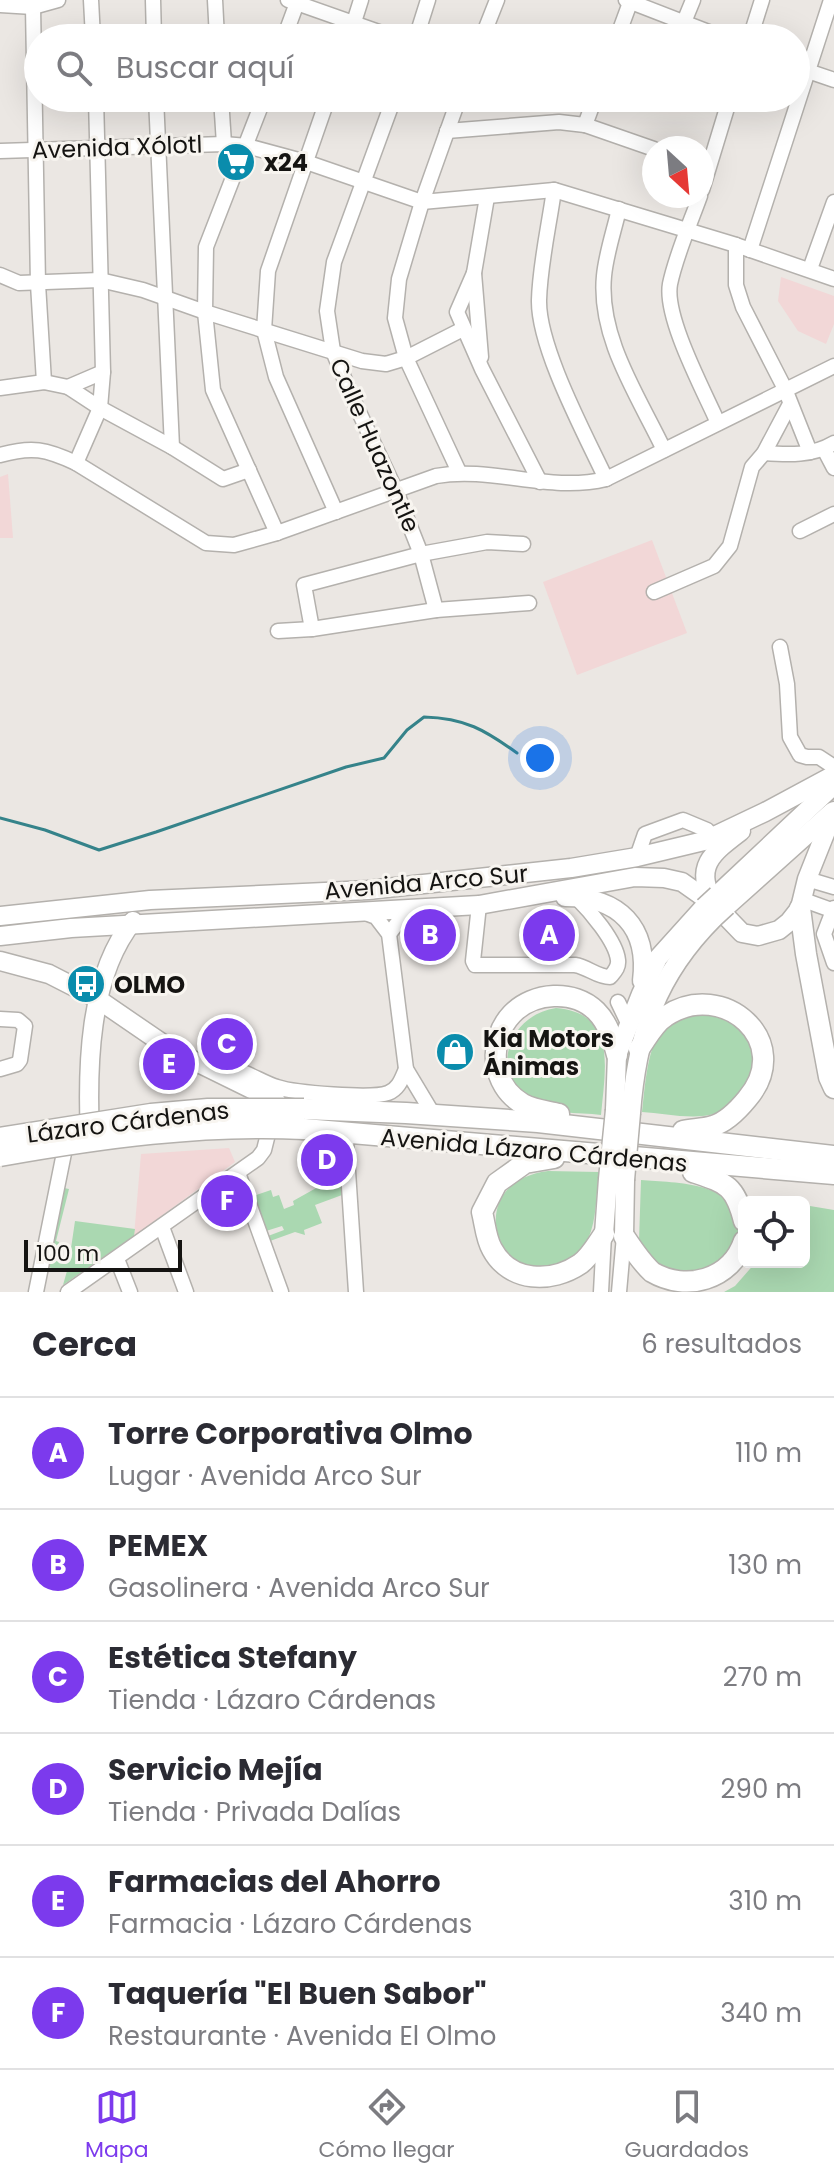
<!DOCTYPE html>
<html lang="es">
<head>
<meta charset="utf-8">
<style>
	:root { --surface:#fff; --page:#f2f2f3; --text:#2b2b33; --muted:#7c7c81; --line:#e1e1e2; --accent:#7c3aed }
	body { margin:0; font-family:Poppins,sans-serif; background:var(--page); color:var(--text) }
	.controls { position:absolute; right:24px; bottom:24px; display:grid; overflow:hidden; border-radius:12px; box-shadow:0 8px 32px #0002 }
	.controls button { width:72px; height:72px; display:grid; place-items:center; padding:0; border:0; border-bottom:2px solid var(--line); background:var(--surface); color:var(--text); font:40px sans-serif }
	.compass { position:absolute; left:642px; top:136px; width:72px; height:72px; border-radius:50%; background:var(--surface); box-shadow:0 8px 32px #0002; rotate:154deg }
	.scale { position:absolute; left:24px; bottom:20px; width:158px; box-sizing:border-box; padding-left:8px; border:4px solid #151412; border-top:0; font-size:22px; line-height:28px; white-space:nowrap; color:#151412; -webkit-text-stroke:6px #f8f5f0; paint-order:stroke }
	.you { position:absolute; left:540px; top:758px; width:28px; height:28px; margin:-20px; border:6px solid #fff; border-radius:50%; background:#1a73e8; box-shadow:0 0 0 12px #1a73e833 }
	.badge { display:grid; place-items:center; width:52px; height:52px; border-radius:50%; background:var(--accent); color:#fff; font-size:26px; font-weight:700 }
	.pin { position:absolute; translate:-50% -50%; border:4px solid #fff; box-shadow:0 2px 8px #0006 }
	.list { margin:0; padding:0; list-style:none }
	h2 { display:flex; justify-content:space-between; align-items:center; height:104px; margin:0; padding:0 32px; font-size:34px }
	h2 small { font-size:26px; font-weight:400; color:var(--muted) }
	.list li { display:grid; grid-template-columns:52px 1fr auto; gap:24px; align-items:center; box-sizing:border-box; height:112px; padding:0 32px; border-top:2px solid var(--line) }
	.list b { display:block; font-size:30px; white-space:nowrap }
	.list p { margin:0; font-size:26px; white-space:nowrap; color:var(--muted) }
	.list em { font-size:26px; font-style:normal; color:var(--muted) }
	.icon { flex:none; width:44px; height:44px; fill:none; stroke:currentColor; stroke-width:2; stroke-linecap:round; stroke-linejoin:round }
	.map { position:relative; flex:none; width:834px; height:1292px; overflow:hidden }
	.search { position:absolute; background:var(--surface); box-shadow:0 8px 32px #0002; left:24px; right:24px; top:24px; height:88px; display:flex; align-items:center; gap:20px; box-sizing:border-box; padding:0 28px; border-radius:44px; color:var(--muted); font-size:30px }
	.sheet { height:776px; background:var(--surface) }
	nav { display:flex; justify-content:space-around; align-items:center; box-sizing:border-box; height:112px; border-top:2px solid var(--line); background:var(--surface); font-size:22px; color:var(--muted) }
	nav a { display:grid; justify-items:center; gap:4px }
	nav .on { color:var(--accent) }
	.map>svg:first-child { display:block }
</style>
</head>
<body>
<div class="map">
<svg width="834" height="1292" viewBox="0 0 834 1292">
	<rect width="100%" height="100%" fill="#ebe7e3"/>
	<g fill="#f2d7d7">
		<polygon points="781,277 834,296 834,324 826,344 798,331 778,301"/>
		<polygon points="8,474 13,538 0,538 0,477"/>
		<polygon points="652,540 687,633 577,675 543,582"/>
		<polygon points="229,1148 235,1162 134,1236 141,1154"/>
	</g>
	<g fill="#aad8b1">
		<path d="M556,1008C618,1013 605,1070 601,1115C579,1112 546,1115 528,1101C489,1070 509,1015 556,1008Z"/>
		<path d="M698,1012C709,1015 725,1016 733,1023C767,1050 753,1099 716,1113C695,1121 664,1113 642,1112C645,1088 647,1040 667,1024C675,1019 689,1016 698,1012Z"/>
		<path d="M548,1171L599,1172C596,1193 597,1220 588,1239C584,1250 572,1260 561,1264C495,1290 461,1182 548,1171Z"/>
		<polygon points="343,1173 342,1195 315,1205 322,1223 304,1230 305,1235 295,1232 270,1241 268,1236 284,1230 282,1226 266,1231 253,1196 271,1190 273,1197 279,1195 284,1209 294,1205 293,1201"/>
		<path d="M641,1180C676,1183 743,1181 741,1233C740,1242 734,1254 731,1263L677,1280L644,1253L639,1241Z"/>
		<polygon points="64,1188 69,1189 56,1241 59,1242 56,1261 69,1262 75,1221 135,1229 134,1236 63,1285 67,1271 47,1267"/>
		<polygon points="804,1205 834,1210 834,1292 724,1292 735,1286 756,1262 804,1262"/>
	</g>
	<g fill="none" stroke-linecap="round" stroke-linejoin="round">
		<path stroke="#35838a" stroke-width="3" d="M0,818L45,830L99,850L156,832L346,767L384,758L407,730L424,717C465,718 485,730 517,753"/>
		<defs>
			<g id="minor">
				<polyline points="91,0 93,38"/>
				<polyline points="153,0 154,38"/>
				<polyline points="215,0 217,38"/>
				<polyline points="288,0 396,38"/>
				<polyline points="626,0 724,38"/>
				<polyline points="0,5 33,7 58,0"/>
				<polyline points="33,7 38,284 44,382"/>
				<polyline points="684,22 693,0"/>
				<polyline points="284,38 298,0"/>
				<polyline points="349,38 361,0"/>
				<polyline points="416,38 428,0"/>
				<polyline points="482,38 497,0"/>
				<polyline points="617,38 631,0"/>
				<polyline points="750,38 762,0"/>
				<polyline points="796,67 834,80"/>
				<polyline points="156,98 172,447"/>
				<polyline points="221,98 224,144"/>
				<polyline points="264,98 206,247 205,312 213,390 277,533"/>
				<polyline points="328,98 268,271 264,330 276,377 336,512"/>
				<polyline points="394,98 334,262 327,311 333,351 351,395 396,491 421,554 436,610"/>
				<polyline points="705,98 728,106"/>
				<polyline points="585,125 595,98"/>
				<polyline points="447,131 559,122 585,125 654,149"/>
				<polyline points="0,151 224,144 247,146 306,162 422,202 554,190 736,245 834,279"/>
				<path d="M554,190C549,226 540,264 539,300C538,347 585,434 606,479"/>
				<polyline points="702,190 730,98"/>
				<path d="M700,196C690,224 676,255 670,284C664,317 704,391 718,423"/>
				<path d="M619,209C614,231 606,254 604,276C598,338 639,397 664,450"/>
				<polyline points="736,245 736,285 743,307 785,389 810,452"/>
				<polyline points="750,250 831,0"/>
				<polyline points="810,269 834,202"/>
				<polyline points="474,273 457,312 482,369 540,482"/>
				<polyline points="0,275 19,283 100,280 143,290 205,312 362,361 386,364 406,358 463,329"/>
				<polyline points="481,357 474,273 487,197"/>
				<polyline points="68,387 103,372"/>
				<polyline points="0,388 44,382 68,387 100,408 172,447 223,479 249,470"/>
				<polyline points="824,449 834,468"/>
				<path d="M764,453C789,455 812,456 834,443"/>
				<path d="M0,455C32,446 46,449 76,463L206,543L234,545L277,533L436,476C493,466 549,493 606,479L834,366"/>
				<polyline points="76,463 100,408 103,372 96,98"/>
				<polyline points="459,472 406,358 395,318 399,279 422,202 459,98"/>
				<polyline points="800,531 834,514"/>
				<polyline points="654,592 714,566 730,546 752,467 764,453 790,404"/>
				<polyline points="312,629 304,585 421,554 487,542 523,544"/>
				<polyline points="278,631 312,629 436,610 529,603"/>
				<polyline points="780,647 787,684 790,737 800,755 807,757 819,757 834,767"/>
				<polyline points="637,857 645,834 683,820 707,830 713,837"/>
				<polyline points="807,879 834,887"/>
				<polyline points="801,899 834,911"/>
				<path d="M479,905L473,961L475,965H575C588,967 597,977 610,977C614,972 619,968 618,960C616,941 590,911 576,897"/>
				<polyline points="834,908 824,934 834,963"/>
				<polyline points="363,912 376,917 389,934 406,1069 430,1109"/>
				<polyline points="389,934 402,917 418,908"/>
				<polyline points="618,1002 629,1025"/>
				<polyline points="0,1019 18,1020 25,1026 20,1060 17,1064 0,1069"/>
				<path d="M213,1070C233,1061 257,1081 277,1087C295,1093 372,1099 388,1093C399,1089 402,1078 406,1069"/>
				<polyline points="346,1141 356,1292"/>
				<polyline points="238,1173 281,1292"/>
				<polyline points="162,1227 186,1292"/>
				<polyline points="117,1259 130,1292"/>
				<polyline points="36,1292 64,1153 70,1141"/>
				<polyline points="68,1292 258,1158 264,1150 268,1134"/>
				<polyline points="601,1292 604,1235"/>
				<polyline points="619,1292 624,1236"/>
			</g>
			<g id="major">
				<polyline points="717,895 834,785"/>
				<path d="M565,897C619,897 649,927 642,981"/>
				<path d="M714,903C693,867 712,853 741,831"/>
				<polyline points="727,906 832,812"/>
				<polyline points="0,916 150,900 368,890 571,868 637,857 704,841 765,812 834,775"/>
				<polyline points="0,936 71,928 479,905 635,877 664,878 682,882 716,906 742,933 758,936 779,930 789,922 800,908 807,879 834,811"/>
				<polyline points="0,961 49,974 96,998 172,1050 276,1101"/>
				<polyline points="615,1110 617,1055 641,994 658,958 704,907"/>
				<path d="M631,1113C637,1033 657,975 714,918"/>
				<path d="M90,1138C87,1069 88,977 133,921"/>
				<polyline points="604,1234 608,1179"/>
				<polyline points="624,1236 625,1180"/>
			</g>
			<g id="highway">
				<polyline points="800,908 806,954 829,1077 834,1088"/>
				<path d="M639,1049C647,1038 654,1023 666,1016C723,978 796,1042 747,1099C738,1110 726,1122 713,1126C704,1129 692,1129 683,1131"/>
				<polyline points="304,1109 406,1113 538,1122 834,1156"/>
				<path d="M559,1114C547,1111 534,1110 523,1104C491,1086 487,1040 512,1014C533,992 574,989 596,1011C608,1023 613,1040 617,1055"/>
				<polyline points="304,1129 834,1174"/>
				<path d="M554,1158L525,1163L497,1183L482,1212C485,1224 486,1239 492,1249C510,1283 552,1283 580,1264C590,1257 597,1244 604,1234"/>
				<path d="M693,1172C726,1183 735,1185 744,1221"/>
				<path d="M624,1236C632,1248 641,1262 652,1272C686,1292 731,1280 744,1241"/>
			</g>
		</defs>
		<use href="#minor" stroke="#b4b1ad" stroke-width="17"/>
		<use href="#major" stroke="#b4b1ad" stroke-width="21"/>
		<use href="#highway" stroke="#b4b1ad" stroke-width="23"/>
		<use href="#minor" stroke="#fff" stroke-width="14"/>
		<use href="#major" stroke="#fff" stroke-width="18"/>
		<use href="#highway" stroke="#fff" stroke-width="20"/>
		<defs>
			<g id="major-bridge">
				<polyline points="704,907 717,895"/>
				<polyline points="714,918 727,906"/>
				<polyline points="608,1179 615,1110"/>
				<polyline points="625,1180 631,1113"/>
			</g>
			<g id="highway-bridge">
				<polyline points="0,1138 151,1114 208,1109 304,1109"/>
				<path d="M0,1156C101,1138 202,1124 304,1129"/>
			</g>
		</defs>
		<use href="#major-bridge" stroke="#b4b1ad" stroke-width="21" stroke-linecap="butt"/>
		<use href="#highway-bridge" stroke="#b4b1ad" stroke-width="23" stroke-linecap="butt"/>
		<use href="#major-bridge" stroke="#fff" stroke-width="18"/>
		<use href="#highway-bridge" stroke="#fff" stroke-width="20"/>
	</g>
	<defs>
		<symbol id="supermarket-disc" viewBox="-11 -11 22 22"><circle r="9.5" fill="#0a8cac" stroke="#f8f5f0"/><path d="M-6-5.5h2.5l.6 2H6L4.5 2H-2.5L-4.4-4H-6ZM-1.5 3.2a1.3 1.3 0 1 0 .1 0ZM3 3.2a1.3 1.3 0 1 0 .1 0Z" fill="#fff"/></symbol>
		<symbol id="bus-disc" viewBox="-11 -11 22 22"><circle r="9.5" fill="#0a8cac" stroke="#f8f5f0"/><path d="M-5-6H5V4H4V6H2V4H-2V6H-4V4H-5ZM-3.5-4V0h7V-4ZM-3.5 1.2v1.5H-2V1.2ZM2 1.2v1.5H3.5V1.2Z" fill="#fff"/></symbol>
		<symbol id="shop-disc" viewBox="-11 -11 22 22"><circle r="9.5" fill="#0a8cac" stroke="#f8f5f0"/><path d="M-5-2.5h2.3a2.7 3.5 0 0 1 5.4 0H5L5.5 6h-11ZM-1.5-2.5h3a1.5 2.3 0 0 0-3 0Z" fill="#fff"/></symbol>
	</defs>
	<g fill-rule="evenodd">
		<use href="#supermarket-disc" x="214" y="140" width="44" height="44"/>
		<use href="#bus-disc" x="64" y="962" width="44" height="44"/>
		<use href="#shop-disc" x="433" y="1030" width="44" height="44"/>
	</g>
	<g text-anchor="middle" dominant-baseline="central" stroke-width="6" stroke-linejoin="round" paint-order="stroke">
		<g font-size="24" fill="#151412" stroke="#f8f5f0">
			<text transform="translate(117 147) rotate(-2)">Avenida Xólotl</text>
			<text transform="translate(375 445) rotate(66)">Calle Huazontle</text>
			<text transform="translate(426 882) rotate(-5)">Avenida Arco Sur</text>
			<text transform="translate(128 1122) rotate(-7)">Lázaro Cárdenas</text>
			<text transform="translate(534 1150) rotate(5)">Avenida Lázaro Cárdenas</text>
		</g>
		<g font-size="24" font-weight="bold" fill="#151412" stroke="#f8f5f0" text-anchor="start">
			<text x="264" y="162">x24</text>
			<text x="114" y="984">OLMO</text>
			<text x="483" y="1038">Kia Motors<tspan x="483" dy="28">Ánimas</tspan></text>
		</g>
	</g>
</svg>
<div class="controls">
<button><svg class="icon" aria-label="locate" viewBox="0 0 24 24"><circle cx="12" cy="12" r="6"/><path d="M12 2v4M12 18v4M2 12h4M18 12h4"/></svg></button>
</div>
<svg class="compass" viewBox="-18 -18 36 36"><path d="M0-13l5 13h-10z" fill="#e53935"/><path d="M0 13l5-13h-10z" fill="#7c7c81"/></svg>
<div class="scale">100 m</div>
<div class="you"></div>
<div class="pin badge" style="left:549px;top:935px">A</div>
<div class="pin badge" style="left:430px;top:935px">B</div>
<div class="pin badge" style="left:227px;top:1044px">C</div>
<div class="pin badge" style="left:327px;top:1160px">D</div>
<div class="pin badge" style="left:169px;top:1064px">E</div>
<div class="pin badge" style="left:227px;top:1201px">F</div>
<div class="search"><svg class="icon" aria-label="search" viewBox="0 0 24 24"><circle cx="10" cy="10" r="6"/><path d="M15 15l6 6"/></svg>Buscar aquí</div>
</div>
<section class="sheet">
<h2>Cerca<small>6 resultados</small></h2>
<ul class="list">
<li><span class="badge">A</span><div><b>Torre Corporativa Olmo</b><p>Lugar · Avenida Arco Sur</p></div><em>110 m</em></li>
<li><span class="badge">B</span><div><b>PEMEX</b><p>Gasolinera · Avenida Arco Sur</p></div><em>130 m</em></li>
<li><span class="badge">C</span><div><b>Estética Stefany</b><p>Tienda · Lázaro Cárdenas</p></div><em>270 m</em></li>
<li><span class="badge">D</span><div><b>Servicio Mejía</b><p>Tienda · Privada Dalías</p></div><em>290 m</em></li>
<li><span class="badge">E</span><div><b>Farmacias del Ahorro</b><p>Farmacia · Lázaro Cárdenas</p></div><em>310 m</em></li>
<li><span class="badge">F</span><div><b>Taquería &quot;El Buen Sabor&quot;</b><p>Restaurante · Avenida El Olmo</p></div><em>340 m</em></li>
</ul>
</section>
<nav>
<a class="on"><svg class="icon" aria-label="map" viewBox="0 0 24 24"><path d="M3 6l6-2 6 2 6-2v14l-6 2-6-2-6 2zM9 4v14M15 6v14"/></svg>Mapa</a>
<a><svg class="icon" aria-label="directions" viewBox="0 0 24 24"><path d="M12 3l9 9-9 9-9-9zM9 14v-3h6M13 9l2 2-2 2"/></svg>Cómo llegar</a>
<a><svg class="icon" aria-label="saved" viewBox="0 0 24 24"><path d="M7 4h10v16l-5-4-5 4z"/></svg>Guardados</a>
</nav>
</body>
</html>
